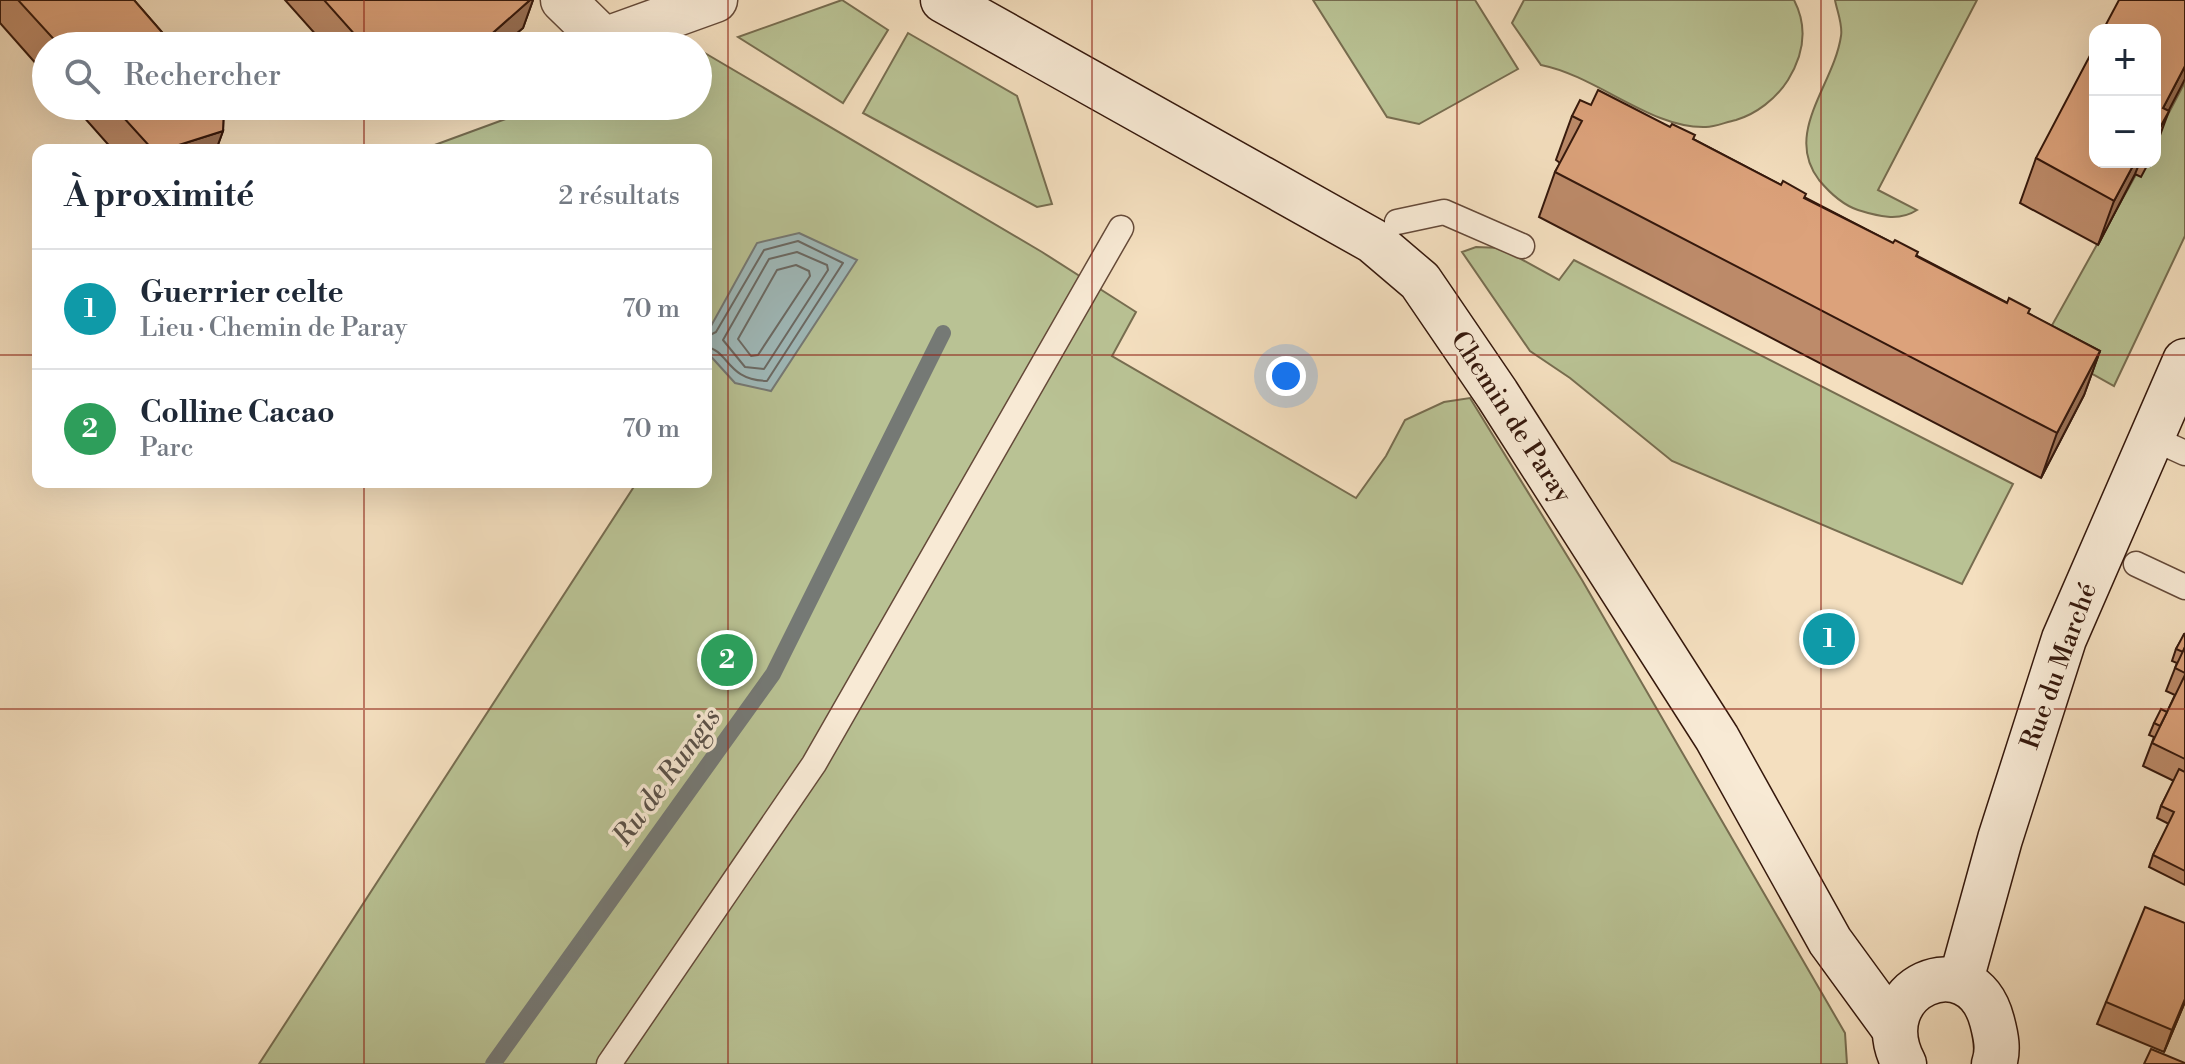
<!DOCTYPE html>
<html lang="fr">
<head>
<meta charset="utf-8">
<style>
	:root { --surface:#fff; --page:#f2f2f3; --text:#1f2937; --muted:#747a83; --line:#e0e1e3; --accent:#1a73e8 }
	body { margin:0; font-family:"Libre Bodoni",serif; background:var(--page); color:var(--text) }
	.controls { position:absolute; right:24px; top:24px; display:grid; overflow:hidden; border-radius:16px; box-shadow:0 8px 32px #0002 }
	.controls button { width:72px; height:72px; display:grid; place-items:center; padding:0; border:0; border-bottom:2px solid var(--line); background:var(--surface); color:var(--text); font:40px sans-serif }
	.you { position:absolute; left:1286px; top:376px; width:28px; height:28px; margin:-20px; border:6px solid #fff; border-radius:50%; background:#1a73e8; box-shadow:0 0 0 12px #1a73e833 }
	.badge { display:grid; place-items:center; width:52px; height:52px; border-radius:50%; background:var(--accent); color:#fff; font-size:26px; font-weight:700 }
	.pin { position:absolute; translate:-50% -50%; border:4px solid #fff; box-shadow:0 2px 8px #0006 }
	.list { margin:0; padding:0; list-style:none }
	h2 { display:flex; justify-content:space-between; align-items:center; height:104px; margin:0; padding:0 32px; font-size:34px }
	h2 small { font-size:26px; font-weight:400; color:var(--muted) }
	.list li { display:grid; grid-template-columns:52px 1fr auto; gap:24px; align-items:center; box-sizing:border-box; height:120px; padding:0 32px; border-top:2px solid var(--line) }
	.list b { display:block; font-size:30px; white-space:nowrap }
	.list p { margin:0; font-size:26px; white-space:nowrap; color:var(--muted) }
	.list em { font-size:26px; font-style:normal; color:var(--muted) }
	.icon { flex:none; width:44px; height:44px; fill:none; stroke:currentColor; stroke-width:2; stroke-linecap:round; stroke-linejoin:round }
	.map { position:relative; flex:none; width:2185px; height:1064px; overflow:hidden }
	.search { position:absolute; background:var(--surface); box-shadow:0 8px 32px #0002; left:32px; top:32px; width:680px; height:88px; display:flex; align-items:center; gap:20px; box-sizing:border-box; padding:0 28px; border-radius:44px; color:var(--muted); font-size:30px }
	.panel { position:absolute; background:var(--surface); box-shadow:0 8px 32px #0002; left:32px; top:144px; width:680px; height:344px; border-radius:16px }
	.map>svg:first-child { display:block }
</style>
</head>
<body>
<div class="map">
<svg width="2185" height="1064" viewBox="0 0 2185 1064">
	<rect width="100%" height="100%" fill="#f4dfbf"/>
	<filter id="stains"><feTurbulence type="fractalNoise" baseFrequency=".0025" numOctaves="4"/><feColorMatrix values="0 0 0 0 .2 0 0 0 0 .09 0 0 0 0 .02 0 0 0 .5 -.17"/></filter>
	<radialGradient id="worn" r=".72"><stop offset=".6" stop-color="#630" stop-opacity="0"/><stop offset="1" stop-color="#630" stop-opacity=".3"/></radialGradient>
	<g fill="#b9c294" stroke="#776d50" stroke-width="2">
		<polygon points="842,0 888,30 843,103 738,37"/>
		<polygon points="1313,0 1475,0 1518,69 1419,124 1387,117"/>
		<path d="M1524,0H1794C1808,27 1804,54 1788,80C1776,99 1756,114 1736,120C1726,122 1715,127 1706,127C1651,129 1597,76 1541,65L1512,23Z"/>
		<path d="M1835,0H1977L1878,190L1917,210C1899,222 1877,216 1858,210C1843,205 1829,192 1819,180C1783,133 1834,85 1841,36C1843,25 1837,11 1835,0Z"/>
		<polygon points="908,33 1017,96 1052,204 1037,207 863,113"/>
		<polygon points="698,49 1042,252 1136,312 1112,356 1356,498 1386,456 1405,420 1444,402 1470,398 1582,580 1845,1033 1847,1064 259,1064 637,482 706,482 706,150 421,150 541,106 698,106"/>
		<polygon points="2185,82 2185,236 2114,386 2041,345 2143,162 2155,162 2155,139"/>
		<polygon points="1476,247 1501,248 1559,280 1574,260 2013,484 1962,584 1672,461 1570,378 1530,351 1462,252"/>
	</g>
	<polygon fill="#9fbabb" stroke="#757975" stroke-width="2" points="799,233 857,260 771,391 735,383 706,351 706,335 757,243"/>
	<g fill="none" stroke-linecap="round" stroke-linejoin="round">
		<g stroke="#6a6964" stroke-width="2">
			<polygon points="797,252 827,265 828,270 764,369 745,367 723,340 769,259"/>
			<polygon points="796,265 809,271 810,276 758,355 751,356 738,339 777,270"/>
			<path d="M706,337L716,332L764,250L798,241L843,263L767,381C726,380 729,350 706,347"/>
		</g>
		<polyline stroke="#757975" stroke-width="16" points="493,1064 773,674 943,333"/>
		<defs>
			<g id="lane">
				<polyline points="1397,222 1444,212 1522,246"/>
				<polyline points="2150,437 2185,453"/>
				<polyline points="2136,564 2185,587"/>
				<polyline points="609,1064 814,764 1121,228"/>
			</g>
			<polyline id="street" points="563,0 604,40 715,0"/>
			<g id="secondary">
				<polyline points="943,0 1373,241 1420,281 1497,394 1717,738 1830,941 1892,1026"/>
				<polyline points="1961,980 2000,839 2064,639 2185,361"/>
				<path d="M1904,1064C1864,988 1971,941 1992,1021C1996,1036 1999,1050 1994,1064"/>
			</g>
		</defs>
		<use href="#lane" stroke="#654a39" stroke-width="27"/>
		<use href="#street" stroke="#654a39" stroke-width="47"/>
		<use href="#secondary" stroke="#35180c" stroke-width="47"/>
		<use href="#lane" stroke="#f8ead5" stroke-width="24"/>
		<use href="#street" stroke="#f8ead5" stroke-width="44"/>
		<use href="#secondary" stroke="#f8ead5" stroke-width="44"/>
	</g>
	<g fill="#bd8b6a" stroke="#35180c" stroke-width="2">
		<polygon points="0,0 134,0 174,46 46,46 46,75 0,23"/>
		<polygon points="285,0 533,0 523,28 502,46 326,46"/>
		<polygon points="1591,105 1693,139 2100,351 2084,395 2041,478 1539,217 1555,172 1560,163 1556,160 1572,116"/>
		<polygon points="74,106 224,106 223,131 216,150 113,150"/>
		<polygon points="2036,158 2095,162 2149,162 2141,177 2135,174 2098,245 2020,203"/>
		<polygon points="2185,634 2185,885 2149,867 2153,855 2169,824 2157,818 2161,806 2174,781 2143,766 2154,737 2149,735 2154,723 2167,712 2175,695 2166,691 2177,663 2172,661 2176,649"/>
		<polygon points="2106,1002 2185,1002 2164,1052 2097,1024"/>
	</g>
	<g fill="#9a7156" stroke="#35180c" stroke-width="2">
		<polygon points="530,0 533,0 523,28 502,46 478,46"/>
		<polygon points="2185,66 2185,79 2157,133 2163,108"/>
		<polygon points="2169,111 2155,149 2155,140 2157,133"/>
		<polygon points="223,131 216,150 163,150"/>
		<polygon points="2135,162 2140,162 2135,174 2098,245 2114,201"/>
		<polygon points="2100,351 2084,395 2041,478 2057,433"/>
		<polygon points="2185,999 2185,1002 2164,1052 2172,1030"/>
	</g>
	<g fill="#dca27b" stroke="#35180c" stroke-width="2">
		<polygon points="18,0 134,0 174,46 60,46"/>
		<polygon points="324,0 530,0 478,46 365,46"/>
		<polygon points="2119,0 2185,0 2185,66 2163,108 2169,111 2157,133 2155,131 2155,30 2103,30"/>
		<polygon points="2095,46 2095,162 2135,162 2114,201 2036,158"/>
		<polygon points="1598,90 1670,127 1672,124 1695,135 1693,139 1781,185 1783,181 1806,194 1804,198 1893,243 1895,240 1918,252 1916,256 2007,303 2009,298 2030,309 2028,313 2100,351 2057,433 1555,172 1582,121 1572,116 1580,100 1591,105"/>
		<polygon points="113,106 224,106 223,131 163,150 153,150"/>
		<polygon points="2184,634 2185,634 2185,647 2183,652 2176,649"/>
		<polygon points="2185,647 2185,673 2175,668"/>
		<polygon points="2185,675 2185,759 2152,743"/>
		<polygon points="2161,709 2167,712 2160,726 2154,723"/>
		<polygon points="2179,769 2185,772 2185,871 2153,855 2174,812 2161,806"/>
		<polygon points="2145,907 2185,923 2185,999 2172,1030 2106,1002"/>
		<polygon points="2151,1049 2185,1063 2185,1064 2144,1064"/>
	</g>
	<path fill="none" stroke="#8f2418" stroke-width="2" stroke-opacity="0.55" d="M364,0V46M728,0V1064M1092,0V1064M1457,0V1064M1821,0V1064M364,106V150M0,355H38M706,355H2185M364,482V1064M0,709H2185"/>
	<g text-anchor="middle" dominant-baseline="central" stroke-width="7" stroke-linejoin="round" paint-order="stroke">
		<g font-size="26" fill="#35180c" stroke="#f8ead5">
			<text transform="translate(1511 417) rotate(57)">Chemin de Paray</text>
			<text transform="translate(2059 666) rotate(-70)">Rue du Marché</text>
		</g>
		<g font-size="28" font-style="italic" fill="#5a5149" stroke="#f8ead5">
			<text transform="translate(667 777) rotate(-54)">Ru de Rungis</text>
		</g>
	</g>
	<rect width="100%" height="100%" filter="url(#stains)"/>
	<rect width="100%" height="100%" fill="url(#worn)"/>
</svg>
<div class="controls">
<button>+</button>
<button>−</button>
</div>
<div class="you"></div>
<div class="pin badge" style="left:1829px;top:639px;background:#0f9aa8">1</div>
<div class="pin badge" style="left:727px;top:660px;background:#2e9e5b">2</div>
<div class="search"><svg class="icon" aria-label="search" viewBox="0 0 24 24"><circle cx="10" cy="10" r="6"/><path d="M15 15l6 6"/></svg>Rechercher</div>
<section class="panel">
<h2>À proximité<small>2 résultats</small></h2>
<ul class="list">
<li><span class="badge" style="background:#0f9aa8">1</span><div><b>Guerrier celte</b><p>Lieu · Chemin de Paray</p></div><em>70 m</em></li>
<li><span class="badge" style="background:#2e9e5b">2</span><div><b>Colline Cacao</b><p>Parc</p></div><em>70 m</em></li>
</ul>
</section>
</div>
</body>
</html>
